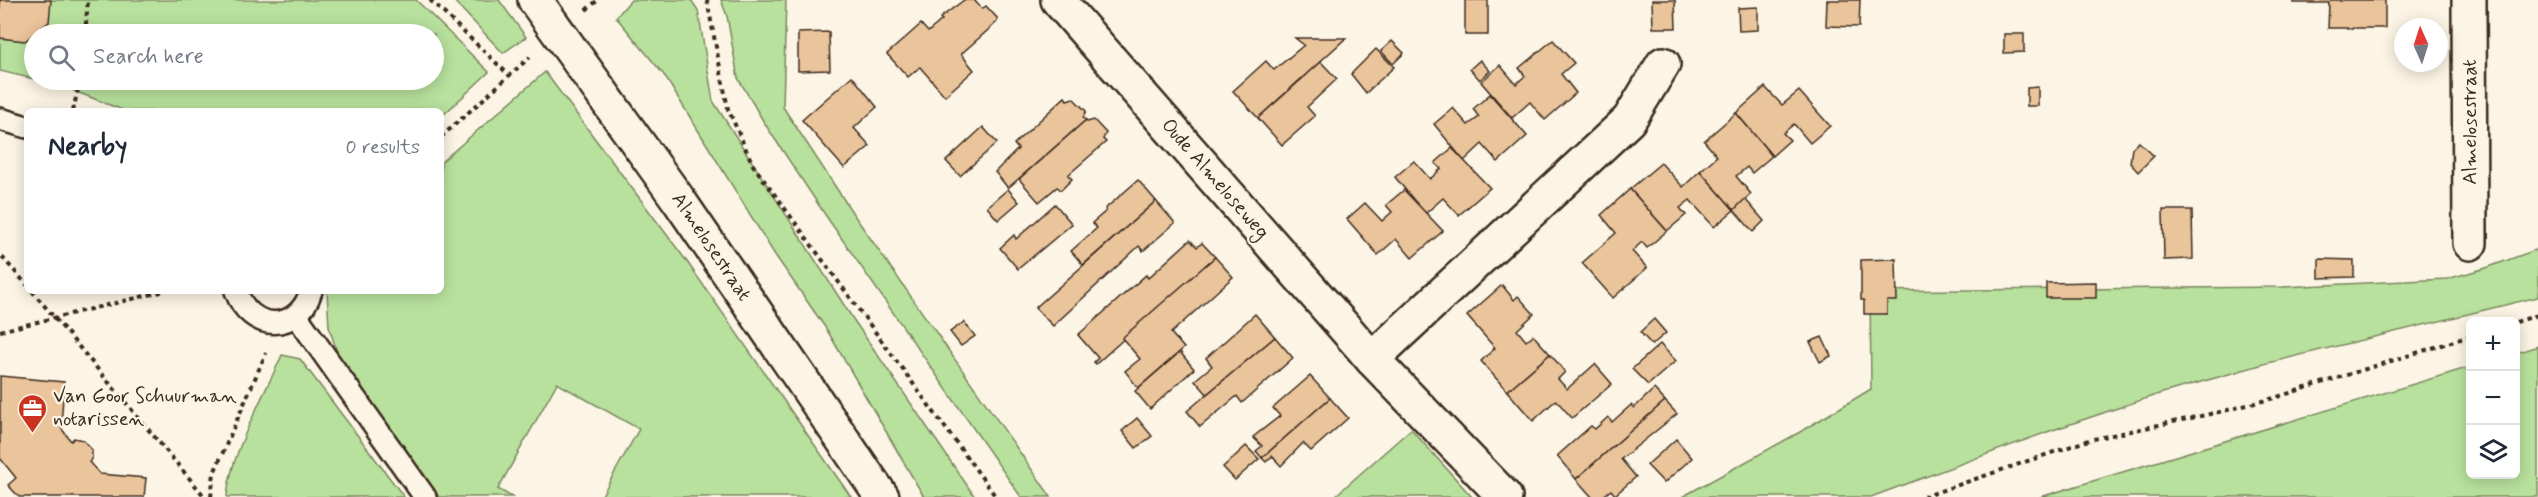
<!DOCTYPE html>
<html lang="en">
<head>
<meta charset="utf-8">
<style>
	:root { --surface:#fff; --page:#f2f2f3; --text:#1f2937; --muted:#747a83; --line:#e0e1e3 }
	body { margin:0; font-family:Mynerve,sans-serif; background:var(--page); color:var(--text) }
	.controls { position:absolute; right:18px; bottom:18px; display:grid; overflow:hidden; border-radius:9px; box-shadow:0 3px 15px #0003 }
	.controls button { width:54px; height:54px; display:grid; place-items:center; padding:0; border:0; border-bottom:2px solid var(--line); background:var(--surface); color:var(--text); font:30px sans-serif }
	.compass { position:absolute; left:2394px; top:18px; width:54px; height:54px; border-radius:50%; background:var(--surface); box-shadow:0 3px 15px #0003; rotate:357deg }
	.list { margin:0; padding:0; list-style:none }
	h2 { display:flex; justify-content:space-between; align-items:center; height:78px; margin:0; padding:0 24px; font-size:26px }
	h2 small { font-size:20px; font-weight:400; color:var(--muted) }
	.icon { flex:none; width:33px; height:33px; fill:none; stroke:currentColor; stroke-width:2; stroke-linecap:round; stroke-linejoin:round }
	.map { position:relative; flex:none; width:2538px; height:497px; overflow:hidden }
	.search { position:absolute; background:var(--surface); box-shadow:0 3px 15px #0003; left:24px; top:24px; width:420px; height:66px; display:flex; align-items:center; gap:15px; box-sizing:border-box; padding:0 21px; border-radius:33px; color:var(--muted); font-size:22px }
	.panel { position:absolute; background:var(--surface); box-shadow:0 3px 15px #0003; left:24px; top:108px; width:420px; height:186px; border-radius:9px }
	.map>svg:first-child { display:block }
</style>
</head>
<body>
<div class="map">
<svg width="2538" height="497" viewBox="0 0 2538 497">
	<rect width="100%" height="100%" fill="#fcf5e5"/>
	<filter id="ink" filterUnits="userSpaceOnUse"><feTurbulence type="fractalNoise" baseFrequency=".0167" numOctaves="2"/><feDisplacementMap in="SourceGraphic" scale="12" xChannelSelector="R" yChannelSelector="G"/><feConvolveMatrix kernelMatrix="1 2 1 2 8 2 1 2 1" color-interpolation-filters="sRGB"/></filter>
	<g filter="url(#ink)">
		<g fill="#b8e19d" stroke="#7a865e" stroke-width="1.5">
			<polygon points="0,0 416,0 489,72 441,117 441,111 125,111 72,90 37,80 434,80 434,34 34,34 34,79 0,71"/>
			<polygon points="453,0 499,0 526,37 503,53"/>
			<polygon points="631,0 691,0 698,10 713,101 853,319 975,497 924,497 827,330 775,255 664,75 616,17"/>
			<polygon points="721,0 786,0 783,107 854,215 1051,497 1021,497 826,216 765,124 738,78 727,16"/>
			<polygon points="545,72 685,259 851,497 601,497 639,429 557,383 498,489 512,497 439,497 340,361 329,327 327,291 441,291 441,162"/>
			<polygon points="2538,249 2538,297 2264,364 2159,394 2050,431 1871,497 1682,497 1800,432 1871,389 1870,291 2283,287 2447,279 2486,268"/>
			<polygon points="2538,346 2538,497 2040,497 2470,367 2470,474 2516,474 2516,353"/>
			<path d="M282,355L300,359L404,497H227C230,454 264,396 282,355Z"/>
			<polygon points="1411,429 1472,497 1334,497"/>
		</g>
		<g fill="#eac49b" stroke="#3b2a1e" stroke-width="1.5">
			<polygon points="0,0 51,0 49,22 25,41 0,38"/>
			<polygon points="964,0 974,0 982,9 986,6 998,19 996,23 961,54 974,70 945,96 920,67 908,77 887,54 921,24 928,32 942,20 940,18"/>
			<rect x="1465" y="0" width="23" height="35"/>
			<polygon points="1652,0 1675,0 1676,28 1653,28"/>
			<polygon points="1827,0 1860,0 1859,27 1826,26"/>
			<polygon points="2294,0 2385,0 2385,28 2328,28 2329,3 2294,3"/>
			<polygon points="1758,7 1758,30 1739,31 1738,8"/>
			<polygon points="829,32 830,70 798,71 798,33"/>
			<polygon points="2004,34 2024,34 2024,52 2004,53"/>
			<polygon points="1295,38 1346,38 1258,118 1233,91 1266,61 1274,70 1304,45"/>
			<polygon points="1553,40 1574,63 1561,74 1576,93 1545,120 1530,102 1512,118 1481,82 1500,65 1516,84 1525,76 1519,68"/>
			<polygon points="1392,41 1404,53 1393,64 1381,51"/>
			<polygon points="1376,49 1394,67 1366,93 1351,74"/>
			<polygon points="1480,60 1490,71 1480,80 1470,69"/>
			<polygon points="1321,62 1337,79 1307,107 1315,116 1282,145 1258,118"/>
			<polygon points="852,76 877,107 854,128 870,146 844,168 802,120"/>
			<polygon points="1765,87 1782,105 1799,91 1830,126 1810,143 1794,124 1783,133 1790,140 1772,156 1736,113"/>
			<polygon points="2038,87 2038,106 2027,106 2027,88"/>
			<polygon points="1490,94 1527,136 1498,162 1482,144 1464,161 1434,124 1453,108 1468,125 1479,117 1473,109"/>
			<polygon points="1065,97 1067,100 1073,98 1086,111 1083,118 1086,120 1008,188 995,172 1018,149 1014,144"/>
			<polygon points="1736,113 1772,156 1752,173 1747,167 1736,176 1751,194 1734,210 1700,171 1717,156 1704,141"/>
			<polygon points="1086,120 1087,122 1094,120 1106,133 1103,139 1106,142 1068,175 1072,179 1061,190 1057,187 1039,202 1019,179"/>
			<polygon points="983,127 997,143 960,176 946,161"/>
			<polygon points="2139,142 2154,156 2138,172 2130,163 2132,148"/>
			<polygon points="1452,148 1490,188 1459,215 1443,198 1425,214 1395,177 1414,161 1430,179 1441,169 1435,163"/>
			<polygon points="1661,163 1683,187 1700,171 1734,210 1714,227 1690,200 1680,208 1686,215 1667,231 1630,189"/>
			<polygon points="1138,180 1156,201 1083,265 1071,251 1097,228 1092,223 1106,211 1105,209"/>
			<polygon points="1008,189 1019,202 998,220 987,207"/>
			<polygon points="1630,189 1667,231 1647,248 1642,242 1632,251 1647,268 1613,298 1582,263 1616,233 1601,215"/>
			<polygon points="1404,190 1443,231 1412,258 1396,239 1378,255 1347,219 1365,203 1382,221 1392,212 1386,205"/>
			<polygon points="1745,199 1764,221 1753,232 1734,210"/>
			<polygon points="1156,201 1175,223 1143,251 1139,246 1053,326 1035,308"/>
			<polygon points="1055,204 1072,224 1018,269 1000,248 1014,235 1016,239"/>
			<polygon points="2163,210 2192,210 2193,259 2164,260"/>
			<polygon points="1190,240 1197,247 1202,243 1215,257 1096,364 1094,362 1098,358 1078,335 1146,275 1148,278"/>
			<polygon points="1215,257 1233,277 1171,333 1184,348 1138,388 1125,371 1140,359 1122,338"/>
			<polygon points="1896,259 1897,301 1887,301 1887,314 1864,314 1864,300 1861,300 1861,260"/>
			<polygon points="2319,259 2354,260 2354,277 2319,278"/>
			<polygon points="2096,282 2096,298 2046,298 2046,283"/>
			<polygon points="1502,285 1514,300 1518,296 1534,314 1517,330 1526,341 1533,335 1550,354 1507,391 1481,361 1495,348 1467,316"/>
			<polygon points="1255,314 1275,337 1207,394 1195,380 1212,366 1206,358"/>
			<polygon points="1654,319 1666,333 1652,345 1640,332"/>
			<polygon points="964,322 975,336 961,346 950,332"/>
			<polygon points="1275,337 1293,358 1242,403 1237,396 1200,427 1187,411"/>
			<polygon points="1822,337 1831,356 1820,362 1810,342"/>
			<polygon points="1660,344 1676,361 1648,385 1632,369"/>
			<polygon points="1180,352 1194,369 1150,409 1135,391"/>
			<polygon points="1550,354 1565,372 1558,379 1567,389 1595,364 1612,384 1572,418 1556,400 1533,421 1507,391"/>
			<polygon points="0,376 64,382 61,428 71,441 74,438 83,440 92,450 92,459 89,462 100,474 146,478 144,497 19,497 8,485 16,478 0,458"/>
			<polygon points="1310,376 1330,398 1262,458 1256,451 1262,446 1253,437 1280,416 1273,408"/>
			<polygon points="1654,389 1665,401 1576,479 1557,456 1591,426 1595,429 1608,417 1612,422 1631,405 1634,408"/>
			<polygon points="1330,398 1348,418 1311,451 1303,443 1281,466 1272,456 1266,462 1262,458"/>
			<polygon points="1665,401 1677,414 1621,459 1636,477 1615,495 1611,490 1602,497 1592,497 1576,479"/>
			<polygon points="1137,418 1152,436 1136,448 1122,431"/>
			<polygon points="1676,439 1692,458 1664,483 1647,465"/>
			<polygon points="1246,446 1259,459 1235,480 1223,467"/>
		</g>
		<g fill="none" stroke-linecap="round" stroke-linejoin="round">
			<defs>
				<g id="service">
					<polyline points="0,119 27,127"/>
					<path d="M236,291C250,332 298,334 311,291"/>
					<polyline points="296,315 425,497"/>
				</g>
				<g id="minor">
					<polyline points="1058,0 1372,359 1505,497"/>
					<polyline points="2469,0 2470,243"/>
					<polyline points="1372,359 1629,120 1663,64"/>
				</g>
				<polyline id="tertiary" points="535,0 678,199 882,497"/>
			</defs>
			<use href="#service" stroke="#3b2a1e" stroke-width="26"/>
			<use href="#minor" stroke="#3b2a1e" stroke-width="38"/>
			<use href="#tertiary" stroke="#3b2a1e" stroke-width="38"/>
			<g stroke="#3b2a1e" stroke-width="4" stroke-dasharray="4.5 4.5" stroke-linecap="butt">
				<polyline points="430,0 509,75"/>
				<polyline points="707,0 728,109 753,165 996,497"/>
				<polyline points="586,10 598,0"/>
				<polyline points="85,34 88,0"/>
				<polyline points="73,111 80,80"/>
				<polyline points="441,137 530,57"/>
				<polyline points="2,257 27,285"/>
				<polyline points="32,291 205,497"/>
				<polyline points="2516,322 2538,315"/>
				<polyline points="0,331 165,291"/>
				<polyline points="211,497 214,473 266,353"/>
				<polyline points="1923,497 2089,440 2224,411 2274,398 2470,336"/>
			</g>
			<use href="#service" stroke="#fcf5e5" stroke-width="21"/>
			<use href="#minor" stroke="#fcf5e5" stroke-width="33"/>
			<use href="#tertiary" stroke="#fcf5e5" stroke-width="33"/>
		</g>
	</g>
	<defs>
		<symbol id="office-pin" viewBox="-11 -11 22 30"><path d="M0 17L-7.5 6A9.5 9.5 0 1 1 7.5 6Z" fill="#c8321e" stroke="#fcf5e5"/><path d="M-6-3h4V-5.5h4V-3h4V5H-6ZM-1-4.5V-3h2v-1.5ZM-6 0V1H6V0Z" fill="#fff"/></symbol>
	</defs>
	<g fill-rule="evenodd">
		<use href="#office-pin" x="16" y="392" width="33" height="45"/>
	</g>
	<g text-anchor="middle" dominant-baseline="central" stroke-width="4.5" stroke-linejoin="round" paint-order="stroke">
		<g font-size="20" fill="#3b2a1e" stroke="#fcf5e5">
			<text transform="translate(2470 122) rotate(-90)">Almelosestraat</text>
			<text transform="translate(1215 179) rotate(49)">Oude Almeloseweg</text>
			<text transform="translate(711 247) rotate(56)">Almelosestraat</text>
		</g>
		<g font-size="20" fill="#3b2a1e" stroke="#fcf5e5" text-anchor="start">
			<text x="53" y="396">Van Goor Schuurman<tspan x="53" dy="23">notarissen</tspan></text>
		</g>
	</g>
</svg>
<div class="controls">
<button>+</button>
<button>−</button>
<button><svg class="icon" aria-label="layers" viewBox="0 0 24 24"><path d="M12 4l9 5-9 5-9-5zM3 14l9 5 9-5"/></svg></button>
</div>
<svg class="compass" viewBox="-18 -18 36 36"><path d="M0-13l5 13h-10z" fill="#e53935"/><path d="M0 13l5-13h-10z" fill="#747a83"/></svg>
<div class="search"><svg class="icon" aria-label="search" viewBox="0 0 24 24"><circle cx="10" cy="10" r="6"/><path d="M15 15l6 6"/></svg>Search here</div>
<section class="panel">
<h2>Nearby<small>0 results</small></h2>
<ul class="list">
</ul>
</section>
</div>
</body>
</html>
